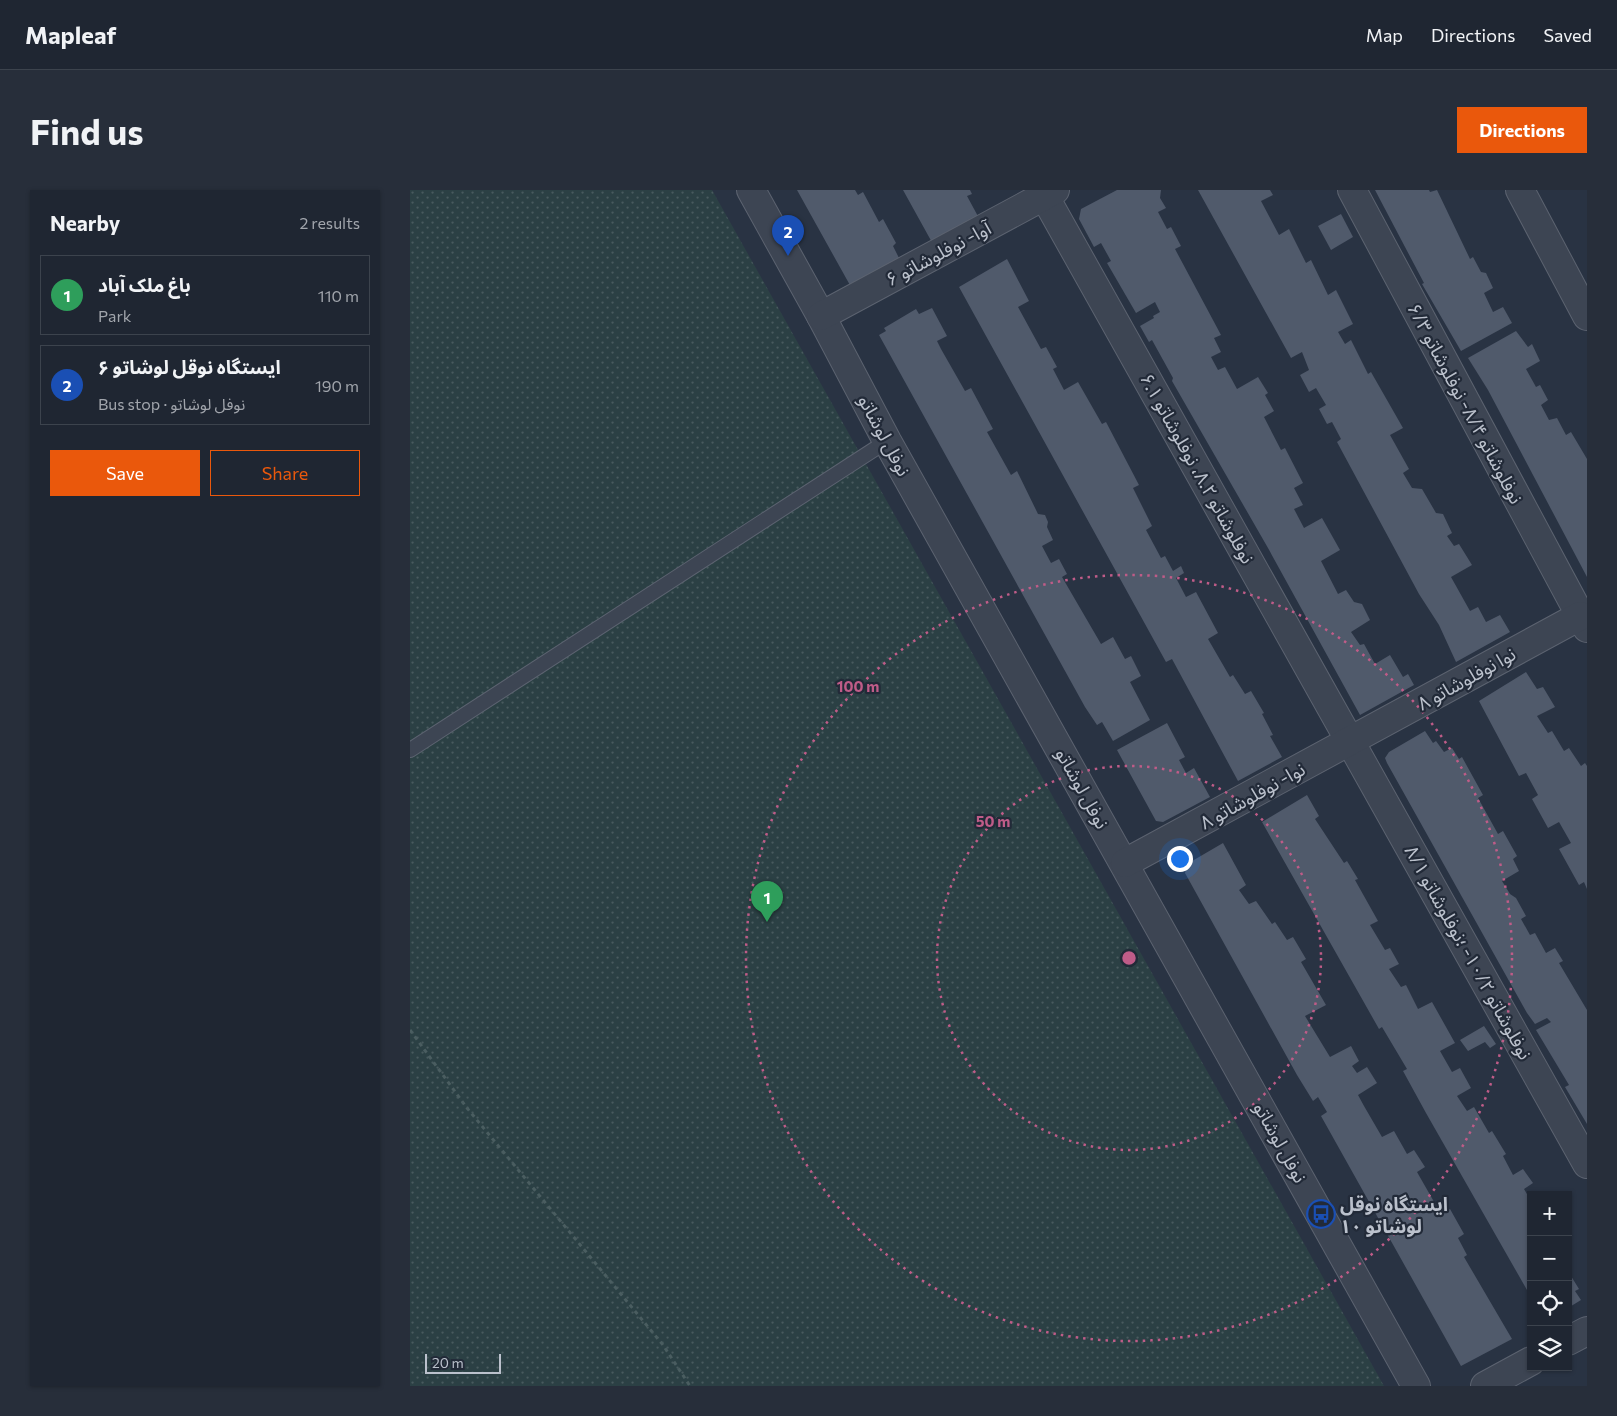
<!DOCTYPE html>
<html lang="en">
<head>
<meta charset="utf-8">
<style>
	:root { --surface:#1f2632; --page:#272e3a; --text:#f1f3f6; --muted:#a1a5ac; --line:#3c434d; --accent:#ea580c }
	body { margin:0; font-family:Commissioner,"Noto Sans Arabic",sans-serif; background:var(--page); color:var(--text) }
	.controls { position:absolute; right:15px; bottom:15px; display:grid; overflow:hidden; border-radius:0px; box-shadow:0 1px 4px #0004 }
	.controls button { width:45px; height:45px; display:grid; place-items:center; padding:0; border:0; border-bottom:1px solid var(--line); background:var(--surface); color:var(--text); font:25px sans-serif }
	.scale { position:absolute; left:15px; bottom:12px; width:76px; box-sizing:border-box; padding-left:5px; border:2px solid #bbc1cc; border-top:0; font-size:14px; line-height:18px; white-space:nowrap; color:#bbc1cc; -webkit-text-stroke:4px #222a38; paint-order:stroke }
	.you { position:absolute; left:769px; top:668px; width:18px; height:18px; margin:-12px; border:4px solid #fff; border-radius:50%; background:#1a73e8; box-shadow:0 0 0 8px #1a73e833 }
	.badge { display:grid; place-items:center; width:32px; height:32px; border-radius:50%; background:var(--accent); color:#fff; font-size:16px; font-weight:700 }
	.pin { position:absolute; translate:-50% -41px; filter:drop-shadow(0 1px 2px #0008) }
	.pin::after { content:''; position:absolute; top:26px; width:18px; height:15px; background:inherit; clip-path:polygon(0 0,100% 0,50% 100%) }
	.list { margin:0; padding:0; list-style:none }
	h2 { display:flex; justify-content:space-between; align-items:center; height:65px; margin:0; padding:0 20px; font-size:21px }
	h2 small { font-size:16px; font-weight:400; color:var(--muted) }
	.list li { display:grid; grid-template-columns:32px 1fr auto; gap:15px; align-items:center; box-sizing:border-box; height:80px; margin:0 10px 10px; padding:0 10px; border:1px solid var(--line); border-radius:0px }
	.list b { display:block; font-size:19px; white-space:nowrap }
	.list p { margin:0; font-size:16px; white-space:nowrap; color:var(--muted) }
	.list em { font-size:16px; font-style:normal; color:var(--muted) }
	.actions { display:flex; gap:10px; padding:15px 20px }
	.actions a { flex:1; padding:11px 0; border:1px solid var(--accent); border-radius:0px; text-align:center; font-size:18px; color:var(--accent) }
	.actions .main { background:var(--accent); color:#fff }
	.icon { flex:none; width:28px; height:28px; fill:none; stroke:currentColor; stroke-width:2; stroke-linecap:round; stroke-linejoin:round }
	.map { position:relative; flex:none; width:1177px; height:1196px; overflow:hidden; border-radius:0px }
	header { display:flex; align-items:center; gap:30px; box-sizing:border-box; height:70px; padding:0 25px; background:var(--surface); border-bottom:1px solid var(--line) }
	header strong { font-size:24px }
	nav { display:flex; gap:28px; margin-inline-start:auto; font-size:18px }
	.intro { display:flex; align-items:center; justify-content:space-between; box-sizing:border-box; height:120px; padding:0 30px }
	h1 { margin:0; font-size:35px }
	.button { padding:12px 22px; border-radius:0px; background:var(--accent); color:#fff; font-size:18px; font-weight:700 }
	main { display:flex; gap:30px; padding:0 30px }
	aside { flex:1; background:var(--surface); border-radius:0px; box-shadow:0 1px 4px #0004 }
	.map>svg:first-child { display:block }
</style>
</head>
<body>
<header>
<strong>Mapleaf</strong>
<nav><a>Map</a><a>Directions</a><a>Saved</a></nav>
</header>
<div class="intro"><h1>Find us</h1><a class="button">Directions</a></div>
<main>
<aside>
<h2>Nearby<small>2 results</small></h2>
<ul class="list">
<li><span class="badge" style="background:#2e9e5b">1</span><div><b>باغ ملک آباد</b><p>Park</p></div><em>110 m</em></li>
<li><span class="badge" style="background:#1a4fb4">2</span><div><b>ایستگاه نوقل لوشاتو ۶</b><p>Bus stop · نوفل لوشاتو</p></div><em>190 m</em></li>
</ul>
<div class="actions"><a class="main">Save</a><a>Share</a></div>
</aside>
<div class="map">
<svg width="1177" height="1196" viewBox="0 0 1177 1196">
	<defs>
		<pattern id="garden-dots" width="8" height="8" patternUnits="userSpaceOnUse" patternTransform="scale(1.25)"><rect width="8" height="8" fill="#2b4044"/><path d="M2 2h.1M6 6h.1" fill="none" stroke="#485a5e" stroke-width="1.8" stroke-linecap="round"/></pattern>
	</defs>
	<rect width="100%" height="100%" fill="#293343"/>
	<polygon fill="url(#garden-dots)" points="0,0 302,0 974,1196 0,1196"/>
	<g fill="#505a6b">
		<polygon points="387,0 445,0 448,5 453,2 469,32 473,29 486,53 483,56 492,74 441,97"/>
		<polygon points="493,0 560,0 562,4 557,6 570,30 524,56"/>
		<polygon points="707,0 751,0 750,8 756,18 748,22 757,39 761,37 771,56 765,59 811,145 804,148 811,162 801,167 808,180 815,177 827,199 848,187 858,203 855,205 864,221 854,227 871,260 875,258 893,293 884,298 893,315 884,319 894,338 912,328 930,360 911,371 928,404 936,400 944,412 952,414 960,430 941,442 950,455 954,454 965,474 980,465 993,487 998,484 1004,495 950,525 858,358 762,191 763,188 742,150 739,152 730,136 744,128 743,126 750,122 745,112 726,123 697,73 701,71 691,53 684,57 669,29 671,19"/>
		<polygon points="788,0 860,0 863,5 851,11 869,45 879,39 896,73 901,70 918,105 926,100 943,134 928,142 935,154 941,150 958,184 961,182 993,238 980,245 999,279 993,283 1002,298 1012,299 1026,323 1033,324 1042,343 1037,346 1044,356 1049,354 1062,375 1041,387 1060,421 1068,417 1076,432 1090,425 1100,442 1046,472 1029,435 1009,404 927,252 931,249 922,232 917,234 909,219 916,215 906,198 899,202 890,185 899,180 892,162 881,168"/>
		<polygon points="965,0 1019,0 1020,2 1027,0 1060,69 1063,67 1071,82 1076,83 1083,98 1074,103 1083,122 1093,117 1102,133 1051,161 1012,94 1014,93"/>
		<polygon points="931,24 943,47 921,60 908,36"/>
		<polygon points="597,69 619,111 608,117 631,159 636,157 647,177 643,179 654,200 668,192 692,234 696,232 729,295 723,298 742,336 736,340 751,368 755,366 763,381 771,376 774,383 766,388 776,407 786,402 808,443 798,449 820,487 823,485 835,504 841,501 854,523 852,524 863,545 860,546 872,567 828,591 762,469 756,472 549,97"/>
		<polygon points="522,118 537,146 527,151 531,159 555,201 561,198 583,239 577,242 601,285 607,281 628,324 635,325 638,332 637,337 643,350 632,356 641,373 649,369 657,384 652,387 691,454 703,447 715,469 721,466 731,486 720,492 740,530 703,551 692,532 687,535 675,517 469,145 476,141 474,138 506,119 509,124"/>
		<polygon points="1106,141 1118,157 1122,154 1130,171 1116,179 1126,197 1130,195 1138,210 1131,215 1139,230 1147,228 1156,245 1161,242 1177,269 1177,387 1078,200 1058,168"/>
		<polygon points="1116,482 1127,499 1133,497 1145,517 1127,526 1138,543 1142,541 1154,561 1159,558 1171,576 1175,573 1177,576 1177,699 1174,692 1169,695 1149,659 1161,653 1149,632 1138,638 1122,609 1128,605 1116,583 1109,586 1069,511"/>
		<polygon points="757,533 775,567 769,570 776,583 784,578 800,607 753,632 746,631 707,560"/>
		<polygon points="1015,541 1023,553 1026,551 1034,562 1042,558 1049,569 1052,567 1073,605 1068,608 1088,644 1093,641 1107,666 1103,669 1109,681 1092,691 1100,704 1106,708 1116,726 1111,729 1120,745 1125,743 1136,763 1145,758 1153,771 1149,773 1177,820 1177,934 1155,897 1159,895 1126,840 1141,832 1137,828 1125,834 1117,823 977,573 975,568 979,562"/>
		<polygon points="897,605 909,626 905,629 934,673 937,671 948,689 945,690 968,731 960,735 975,760 980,758 989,774 979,779 991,797 996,795 1008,819 1022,812 1045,853 1030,861 1042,882 1050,878 1061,898 1047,906 1057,921 1064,917 1079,943 1082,941 1096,964 1093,966 1103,985 1113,979 1123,993 1114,999 1121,1011 1121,1107 1016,923 993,881 997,879 972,837 969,839 852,632"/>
		<polygon points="813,653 836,695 829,700 839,714 846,711 862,734 865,732 877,750 883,747 896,769 891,772 916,815 895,826 920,867 941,856 949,871 942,876 947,883 957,877 967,893 948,905 954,916 972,947 984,941 997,964 1004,960 1015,977 1007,982 1031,1024 1040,1019 1054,1044 1048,1048 1057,1065 1054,1067 1102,1149 1051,1176 911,926 917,922 908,907 903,911 887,885 775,683 777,674"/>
		<polygon points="1074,836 1086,854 1080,858 1075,852 1058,861 1050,850"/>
		<polygon points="1161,1086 1169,1099 1165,1101 1171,1110 1158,1118 1158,1088"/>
	</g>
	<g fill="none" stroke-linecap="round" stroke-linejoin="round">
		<defs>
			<polyline id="service" points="0,560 477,251"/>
			<g id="minor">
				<polyline points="341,0 411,126 477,251 1006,1196"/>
				<polyline points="631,0 1177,974"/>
				<polyline points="942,0 1177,438"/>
				<polyline points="1110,0 1177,126"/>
				<polyline points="411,126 645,0"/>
				<polyline points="715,673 1170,426"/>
				<polyline points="1158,1151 1177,1141"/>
				<polyline points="1075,1196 1121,1171"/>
			</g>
		</defs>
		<use href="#service" stroke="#5c6370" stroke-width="16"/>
		<use href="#minor" stroke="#5c6370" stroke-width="30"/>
		<polyline stroke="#4a5d60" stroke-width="3" stroke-dasharray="4 4" stroke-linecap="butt" points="0,840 57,918 253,1155 280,1196"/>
		<use href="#service" stroke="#3d4553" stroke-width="14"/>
		<use href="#minor" stroke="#3d4553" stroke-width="28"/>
	</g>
	<g fill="none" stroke="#bf5c88" stroke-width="2.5" stroke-dasharray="2.5 5">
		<circle cx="719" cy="768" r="192"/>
		<circle cx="719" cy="768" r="383"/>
	</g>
	<defs>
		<symbol id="bus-ring" viewBox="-11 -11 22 22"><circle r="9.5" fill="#222a38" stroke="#1a4fb4" stroke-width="1.5"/><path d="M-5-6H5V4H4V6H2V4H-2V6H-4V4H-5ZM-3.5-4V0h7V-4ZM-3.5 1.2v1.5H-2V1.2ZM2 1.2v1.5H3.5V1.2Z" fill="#1a4fb4"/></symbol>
	</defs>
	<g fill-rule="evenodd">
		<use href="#bus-ring" x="895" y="1008" width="32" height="32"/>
	</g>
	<g text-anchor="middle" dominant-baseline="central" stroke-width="4.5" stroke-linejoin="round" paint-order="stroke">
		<g font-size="19" fill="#bbc1cc" stroke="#222a38">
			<text transform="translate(528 63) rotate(-28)">آوا- نوفلوشاتو ۶</text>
			<text transform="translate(1056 213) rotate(62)">نوفلوشاتو ۸/۴- نوفلوشاتو ۶/۳</text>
			<text transform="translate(475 245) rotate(62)">نوفل لوشاتو</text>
			<text transform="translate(788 278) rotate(61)">نوفلوشاتو ۸.۲، نوفلوشاتو ۶.۱</text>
			<text transform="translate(1056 488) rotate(-29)">نوا نوفلوشاتو ۸</text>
			<text transform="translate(673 598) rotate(61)">نوفل لوشاتو</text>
			<text transform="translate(842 605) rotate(-29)">نوا- نوفلوشاتو ۸</text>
			<text transform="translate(1059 762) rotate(61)">نوفلوشاتو ۱۰/۲- ؛نوفلوشاتو ۸/۱</text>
			<text transform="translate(871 952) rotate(61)">نوفل لوشاتو</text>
		</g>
		<g font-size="19" font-weight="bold" fill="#bbc1cc" stroke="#222a38" text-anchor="start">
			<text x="930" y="1013">ایستگاه نوقل<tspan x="930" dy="22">لوشاتو ۱۰</tspan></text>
		</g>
	</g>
	<circle cx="719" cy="768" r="8" fill="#bf5c88" stroke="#222a38" stroke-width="2.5"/>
	<g font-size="15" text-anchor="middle" font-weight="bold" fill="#bf5c88" stroke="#222a38" stroke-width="4.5" stroke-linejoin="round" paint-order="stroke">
		<text x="448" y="502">100 m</text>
		<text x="583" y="637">50 m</text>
	</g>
</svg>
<div class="controls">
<button>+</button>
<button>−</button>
<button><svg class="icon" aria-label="locate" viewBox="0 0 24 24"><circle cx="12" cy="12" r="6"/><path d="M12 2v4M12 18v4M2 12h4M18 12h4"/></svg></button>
<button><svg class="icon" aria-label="layers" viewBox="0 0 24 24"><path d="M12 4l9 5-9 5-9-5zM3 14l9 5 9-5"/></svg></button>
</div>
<div class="scale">20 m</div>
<div class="you"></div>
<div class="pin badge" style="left:357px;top:732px;background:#2e9e5b">1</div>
<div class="pin badge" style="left:378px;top:66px;background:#1a4fb4">2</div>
</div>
</main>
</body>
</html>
